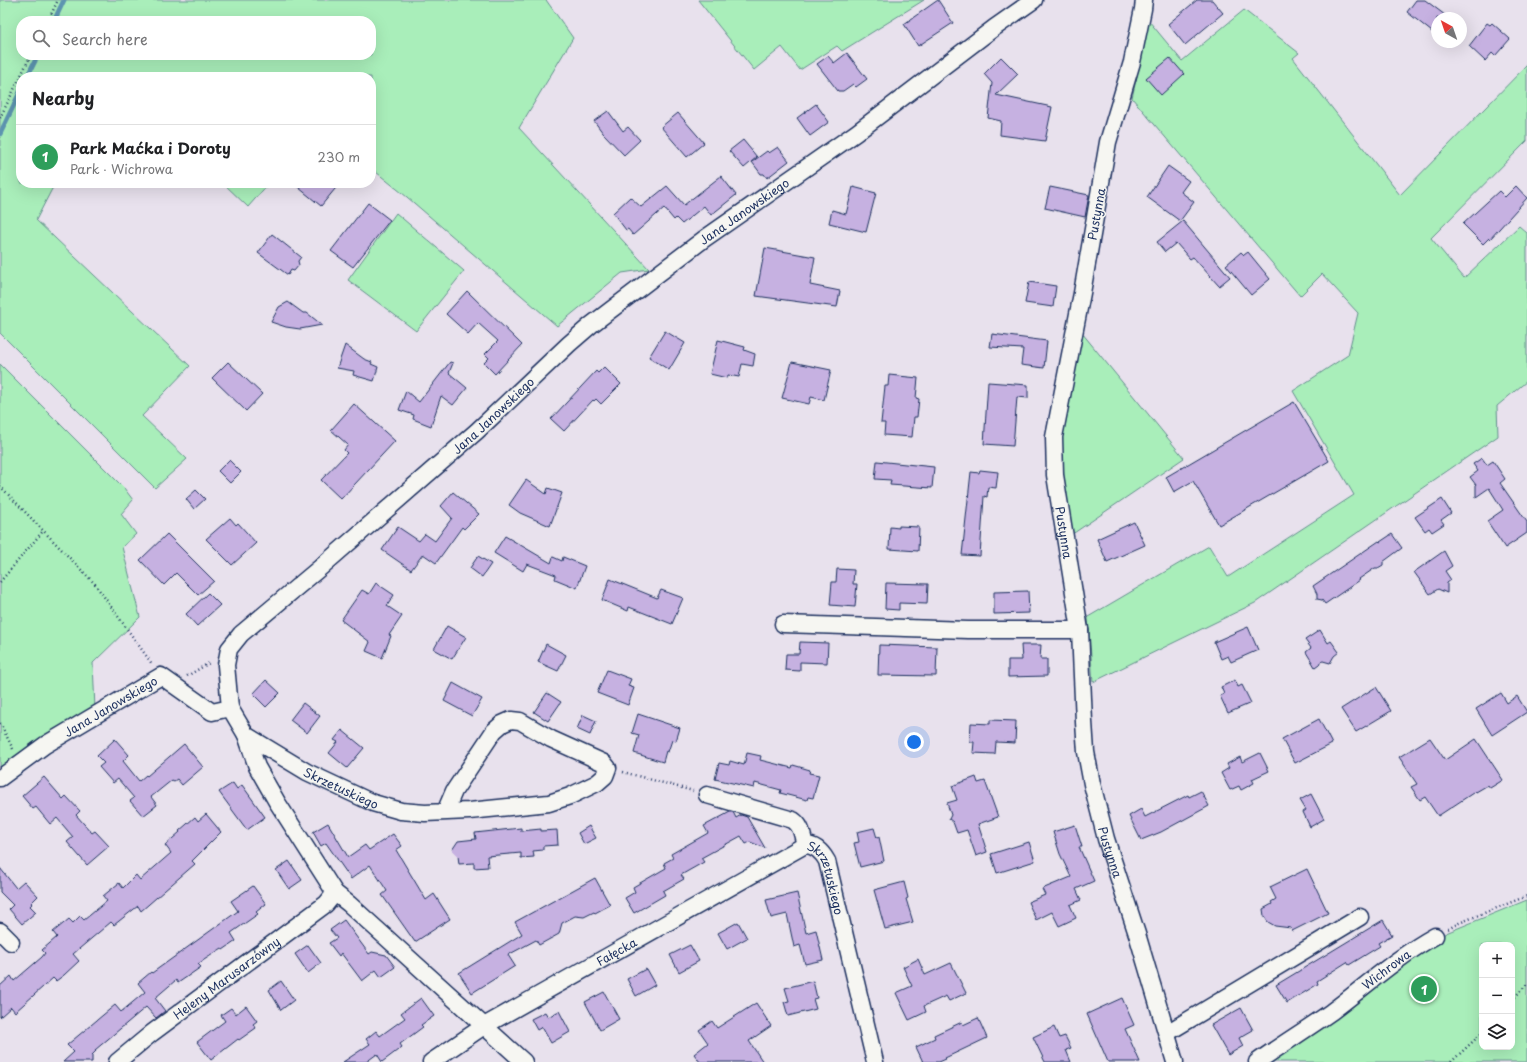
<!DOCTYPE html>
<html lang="en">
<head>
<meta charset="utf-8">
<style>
	:root { --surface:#fff; --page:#f6f6f6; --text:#202124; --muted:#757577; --line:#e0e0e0; --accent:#c8321e }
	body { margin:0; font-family:"Playpen Sans",sans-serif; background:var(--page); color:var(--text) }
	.controls { position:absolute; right:12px; bottom:12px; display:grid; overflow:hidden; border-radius:8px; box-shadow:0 4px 16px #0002 }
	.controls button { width:36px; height:36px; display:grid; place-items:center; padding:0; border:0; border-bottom:1px solid var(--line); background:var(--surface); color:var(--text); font:20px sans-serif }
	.compass { position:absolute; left:1431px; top:12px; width:36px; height:36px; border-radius:50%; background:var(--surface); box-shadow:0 4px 16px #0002; rotate:320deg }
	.you { position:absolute; left:914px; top:742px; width:14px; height:14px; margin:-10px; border:3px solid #fff; border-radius:50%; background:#1a73e8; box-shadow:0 0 0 6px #1a73e833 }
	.badge { display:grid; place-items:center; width:26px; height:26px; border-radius:50%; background:var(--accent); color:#fff; font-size:13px; font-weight:700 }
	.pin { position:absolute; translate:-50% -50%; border:2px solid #fff; box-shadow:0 1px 4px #0006 }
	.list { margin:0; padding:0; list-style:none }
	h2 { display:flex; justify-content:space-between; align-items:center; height:52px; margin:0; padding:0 16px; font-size:17px }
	h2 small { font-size:13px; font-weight:400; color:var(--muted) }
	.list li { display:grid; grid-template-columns:26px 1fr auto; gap:12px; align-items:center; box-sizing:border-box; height:64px; padding:0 16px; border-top:1px solid var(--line) }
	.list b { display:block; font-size:15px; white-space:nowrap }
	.list p { margin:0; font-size:13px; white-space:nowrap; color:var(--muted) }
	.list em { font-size:13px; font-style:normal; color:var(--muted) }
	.icon { flex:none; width:22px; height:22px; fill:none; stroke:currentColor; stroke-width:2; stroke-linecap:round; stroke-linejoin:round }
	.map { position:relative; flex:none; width:1527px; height:1062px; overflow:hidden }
	.search { position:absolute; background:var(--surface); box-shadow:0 4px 16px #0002; left:16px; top:16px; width:360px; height:44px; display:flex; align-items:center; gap:10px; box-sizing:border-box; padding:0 14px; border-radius:16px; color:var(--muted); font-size:15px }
	.panel { position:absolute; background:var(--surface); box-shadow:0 4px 16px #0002; left:16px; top:72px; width:360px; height:116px; border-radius:16px }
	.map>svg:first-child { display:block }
</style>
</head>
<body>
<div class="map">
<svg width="1527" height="1062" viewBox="0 0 1527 1062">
	<rect width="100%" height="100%" fill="#e8e1ed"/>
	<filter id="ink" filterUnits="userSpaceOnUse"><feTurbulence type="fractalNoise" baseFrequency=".025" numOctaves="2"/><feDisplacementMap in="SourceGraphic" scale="8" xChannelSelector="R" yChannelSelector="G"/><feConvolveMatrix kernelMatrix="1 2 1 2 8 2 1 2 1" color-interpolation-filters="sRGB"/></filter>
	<g filter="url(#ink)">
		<g fill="#a9eeba" stroke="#628e8c" fill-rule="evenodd">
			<path d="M0,0H546L573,38L519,128L649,269L622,273L557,326L407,197L371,168V77H21V183H58L52,189L36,220L190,366L142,416L187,459L155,488L0,333ZM21,21H371V55H21Z"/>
			<polygon points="698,0 924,0 842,51 837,46 800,70 782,47 754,70"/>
			<polygon points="1244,10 1299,53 1293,58 1400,195 1527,65 1527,141 1431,238 1464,278 1519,226 1527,233 1527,381 1497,406 1498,436 1255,603 1093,682 1088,617 1209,546 1228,577 1354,495 1293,391 1348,355 1358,313 1322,274 1300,296 1132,98 1149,21 1182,61"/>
			<polygon points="223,183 269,183 248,207"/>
			<polygon points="396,213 464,271 416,331 348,280"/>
			<polygon points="1082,333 1184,458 1071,535 1064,486 1062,431"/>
			<polygon points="0,364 124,488 133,500 121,514 136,534 122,547 140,617 93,663 95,709 15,756 0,767"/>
			<path d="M1527,900V1062H1266L1396,964L1446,933ZM1482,945H1512V1047H1482Z"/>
		</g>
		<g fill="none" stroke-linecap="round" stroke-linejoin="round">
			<g stroke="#5d94b0" stroke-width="5">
				<polyline points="54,21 64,0"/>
				<polyline points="27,77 38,55"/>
				<polyline points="0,134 21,90"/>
			</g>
		</g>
		<g fill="#c6b1e1" stroke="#1b2f5e">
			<polygon points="938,0 953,23 918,46 904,24"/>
			<polygon points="1197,0 1212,0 1223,13 1185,45 1168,24"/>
			<polygon points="1416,0 1425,0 1445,15 1442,18 1437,18 1437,25 1432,32 1407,12"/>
			<polygon points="1487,23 1490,25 1492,23 1510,39 1495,56 1492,53 1485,61 1469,46"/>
			<polygon points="847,53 867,79 856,87 853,84 843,91 838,91 817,64 828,56 834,63"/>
			<polygon points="1001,57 1018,74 996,95 1052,107 1045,141 1000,135 1001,121 988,118 992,83 984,74"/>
			<polygon points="1170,58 1184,74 1161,95 1146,78"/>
			<polygon points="816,104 829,122 810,136 797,118"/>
			<polygon points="608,111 623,131 628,127 640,140 624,155 603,133 594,121"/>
			<polygon points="678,113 704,143 687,157 661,127"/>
			<polygon points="743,140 757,157 744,168 729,151"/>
			<polygon points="778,147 789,161 767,178 764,174 761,174 752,162 767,151 769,153"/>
			<polygon points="1168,166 1189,181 1181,192 1194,202 1180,221 1147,197"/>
			<polygon points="721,176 736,195 711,215 704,206 682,224 676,218 674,220 664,208 633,235 628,229 626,230 613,213 630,197 641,207 667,186 684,205"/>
			<polygon points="293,183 340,183 321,206"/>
			<polygon points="1516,186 1527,198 1490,239 1489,238 1483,244 1463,224 1499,191 1505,197"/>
			<polygon points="853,187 876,193 866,232 829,223 832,210 846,214"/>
			<polygon points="1050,187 1089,195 1085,217 1045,208"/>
			<polygon points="368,203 390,220 353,267 331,251"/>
			<polygon points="1183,221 1230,277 1219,286 1193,257 1190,259 1176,243 1165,252 1157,242"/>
			<polygon points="272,234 301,257 298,261 299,265 294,271 291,270 288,275 258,253"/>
			<polygon points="765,248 815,257 810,285 840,291 837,307 756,296"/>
			<polygon points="1241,252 1244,255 1248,252 1270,279 1251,295 1226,265"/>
			<polygon points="1029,282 1056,286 1053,307 1025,303"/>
			<polygon points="467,291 522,345 495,374 484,363 489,358 485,354 498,341 478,323 468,334 446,314"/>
			<polygon points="288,302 303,313 307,313 322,325 300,329 286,327 271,322 279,307"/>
			<polygon points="665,331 685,343 669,370 649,357"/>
			<polygon points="992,334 1047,341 1044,368 1021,365 1023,349 990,347"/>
			<polygon points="718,340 745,347 744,350 755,354 753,366 742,364 739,377 728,375 727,378 710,374"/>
			<polygon points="345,345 364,359 372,362 371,364 378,367 374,381 353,375 354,371 337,368"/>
			<polygon points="228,362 262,394 246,411 212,378"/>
			<polygon points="450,362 453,363 449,373 467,388 453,405 441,396 431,426 413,419 414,415 399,410 406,391 419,402"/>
			<polygon points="792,362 831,370 824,400 811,397 809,404 782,398"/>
			<polygon points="604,367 621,384 601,404 596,399 594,401 593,400 564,431 551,419 596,371 598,373"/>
			<polygon points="889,375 918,378 916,398 919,399 917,417 914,417 912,437 884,435 885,423 881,423 885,386 888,386"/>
			<polygon points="988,382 1028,385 1028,398 1017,397 1013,446 984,444"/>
			<polygon points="1294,402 1329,461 1219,525 1193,481 1174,492 1166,477"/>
			<polygon points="354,404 395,441 341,499 321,480 347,453 344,450 348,445 331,430"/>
			<polygon points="1482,458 1487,465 1493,461 1505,479 1500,483 1527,522 1527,533 1505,548 1487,521 1503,510 1489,488 1476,497 1476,485 1470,477 1478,471 1473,464"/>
			<polygon points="229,460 241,472 230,483 218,471"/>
			<polygon points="877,461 934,467 932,488 890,485 891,480 875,479"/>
			<polygon points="980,470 998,472 996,488 988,487 987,497 984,496 980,556 962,555 971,472 979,473"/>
			<polygon points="526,480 546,494 548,488 562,493 550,526 520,513 509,505"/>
			<polygon points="196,490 205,499 194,509 186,499"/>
			<polygon points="453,492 479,514 464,529 462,527 436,563 423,554 411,570 382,550 398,527 419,541 425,534 435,541 452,518 441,506"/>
			<polygon points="1442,499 1451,513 1441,520 1444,524 1432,532 1429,528 1425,531 1415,517"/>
			<polygon points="230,518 236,525 238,523 256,543 232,565 206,539"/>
			<polygon points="1134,522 1145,545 1107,562 1097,539"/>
			<polygon points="899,526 919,527 918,551 889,549 890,527 899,528"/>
			<polygon points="167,534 214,581 198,595 176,573 164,585 140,560"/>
			<polygon points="1392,534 1402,548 1383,562 1383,565 1378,568 1375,568 1359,579 1360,580 1325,604 1322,600 1317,599 1317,594 1313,586 1379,541 1380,542"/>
			<polygon points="505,536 551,563 553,557 562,561 563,557 585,566 577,588 555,579 556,575 527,564 523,571 494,553"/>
			<polygon points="1444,551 1452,566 1445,571 1451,580 1447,583 1447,593 1438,589 1430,594 1414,572"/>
			<polygon points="478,556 491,564 482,577 470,568"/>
			<polygon points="837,569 854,570 853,584 857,584 855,607 830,605 832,582 836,582"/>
			<polygon points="610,579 657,598 661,590 683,598 672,624 629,607 628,611 602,600"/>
			<polygon points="376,583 394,595 387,606 402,616 389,635 391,636 382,658 366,651 370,642 341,620 362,590 369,594"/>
			<polygon points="886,583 928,584 927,604 899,603 899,610 885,609"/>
			<polygon points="1028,591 1029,613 994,614 994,592"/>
			<polygon points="208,593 220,605 197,626 186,614"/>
			<polygon points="447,626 466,637 452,659 434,649"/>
			<polygon points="1248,627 1258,650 1231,662 1228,656 1221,659 1214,642"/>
			<polygon points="1320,630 1328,643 1331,641 1339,652 1334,656 1330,663 1323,661 1315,667 1306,652 1311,648 1305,640"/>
			<polygon points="800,642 828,643 827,663 800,662 800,671 785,670 786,654 799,654"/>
			<polygon points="546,644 566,655 558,671 538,662"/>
			<polygon points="879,645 937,647 936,676 878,675"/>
			<polygon points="1021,645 1041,645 1040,659 1047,659 1047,676 1008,677 1008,660 1022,660"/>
			<polygon points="607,670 631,679 628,686 634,688 628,705 597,693"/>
			<polygon points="266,680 280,693 266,707 253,694"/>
			<polygon points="1235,680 1238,687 1242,685 1251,703 1228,713 1220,696 1224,694 1221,687"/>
			<polygon points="453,683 482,699 472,716 444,701"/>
			<polygon points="1376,687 1391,711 1356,732 1341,709"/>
			<polygon points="547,693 561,702 548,721 534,712"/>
			<polygon points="1501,693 1507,703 1517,696 1527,712 1492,735 1476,709"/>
			<polygon points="303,703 320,716 307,733 290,720"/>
			<polygon points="638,714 680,728 676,741 672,740 668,752 666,751 663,762 634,753 639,735 632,733"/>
			<polygon points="583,715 596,721 590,735 577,729"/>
			<polygon points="1319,719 1332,744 1295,763 1282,739"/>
			<polygon points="990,720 1016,721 1015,743 996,742 995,754 973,753 974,742 970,742 971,723 990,724"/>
			<polygon points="342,730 364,748 347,768 329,753 338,742 334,740"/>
			<polygon points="1430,738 1445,760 1476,739 1503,780 1490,788 1488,785 1476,792 1476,791 1438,816 1425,797 1420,800 1411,787 1417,784 1399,757"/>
			<polygon points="115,739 129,755 123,761 139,781 146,775 147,776 184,744 203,767 182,785 177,779 174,781 172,780 151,797 157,805 143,816 130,801 134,798 118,779 113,783 99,767 104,763 97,756"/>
			<polygon points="747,753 761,756 760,760 792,768 793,765 810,770 809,773 819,775 813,798 808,797 807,800 780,793 781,790 755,783 754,788 715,779 719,763 729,765 730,761 744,765"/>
			<polygon points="1260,753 1269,771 1252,779 1254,783 1241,790 1239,786 1230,790 1221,773 1229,768 1227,764 1240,757 1242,762"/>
			<polygon points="44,777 63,799 66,796 80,811 76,815 92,833 95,831 109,846 87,865 67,842 73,837 57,818 50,824 36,807 33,809 22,796"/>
			<polygon points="976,777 978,783 985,781 998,817 978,824 987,852 976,856 967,830 957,833 953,822 949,819 951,815 947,803 957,800 952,786"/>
			<polygon points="233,783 237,789 242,785 265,817 247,830 219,792"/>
			<polygon points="1201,791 1209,806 1161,832 1141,840 1129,816 1141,809 1145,817 1188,795 1189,797"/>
			<polygon points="1311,794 1324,819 1310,827 1303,812 1306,810 1300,800"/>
			<polygon points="730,812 733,812 736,818 741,815 747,817 765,848 750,842 746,844 741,836 701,858 704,862 681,875 684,879 663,891 665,895 634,913 625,898 635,892 633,887 666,868 664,863 673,858 671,854 708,833 704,826"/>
			<polygon points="206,814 221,832 192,861 195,864 141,911 138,906 114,925 111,922 73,954 79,961 64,975 56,981 53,978 15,1012 11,1007 0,1017 0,986 11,976 14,981 42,957 45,953 42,950 57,937 53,932 69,919 73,923 80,916 84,920 107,901 103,896 119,883 123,888 136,875 140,880 171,853 165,845 180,832 179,831 195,817 198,821"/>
			<polygon points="328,823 348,857 365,845 369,850 393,834 402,846 396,850 426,900 434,894 450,919 415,942 382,895 387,891 370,865 351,879 326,843 321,846 313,832"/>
			<polygon points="1075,825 1082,847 1079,847 1094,881 1076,889 1081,900 1070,905 1076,918 1059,926 1052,912 1036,920 1028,902 1045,895 1042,889 1071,877 1060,854 1053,832"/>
			<polygon points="589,826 596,838 584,844 578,833"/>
			<polygon points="521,828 521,831 541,829 541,831 557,830 558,845 543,846 543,850 533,851 534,857 521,858 521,853 487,856 488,867 474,868 474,863 459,864 458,856 452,850 458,841 476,839 475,833"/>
			<polygon points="874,828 877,838 879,837 884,861 860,867 854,843 859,842 857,832"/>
			<polygon points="1029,842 1035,861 997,873 991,854"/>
			<polygon points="289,861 302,880 289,889 276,870"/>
			<polygon points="0,868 16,888 24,881 38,896 31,903 32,904 30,906 36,912 22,924 9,909 13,905 0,892"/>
			<polygon points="1307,869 1328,913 1292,931 1291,928 1275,926 1268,922 1264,916 1263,909 1272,904 1271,902 1276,899 1270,887"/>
			<polygon points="595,878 610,905 595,913 594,912 584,917 575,916 562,923 559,934 539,945 536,940 508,955 515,966 472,993 459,973 522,934 515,922"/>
			<polygon points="904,882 908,898 906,899 913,922 885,929 874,890"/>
			<polygon points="253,886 266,904 256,912 258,914 231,933 236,941 223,950 222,948 198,964 201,967 178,983 176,980 155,998 165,1011 156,1018 146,1007 95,1050 96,1051 92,1055 92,1062 63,1062 74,1052 67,1045 115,1005 121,1012 145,992 138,983 151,972 152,973 238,911 231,901"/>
			<polygon points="797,893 806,933 816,930 823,960 805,964 800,945 794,947 787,914 771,918 766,900"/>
			<polygon points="344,920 369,954 372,952 386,955 395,967 381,977 376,970 362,981 341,953 339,956 329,943 337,938 330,930"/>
			<polygon points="1383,920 1392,935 1378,943 1380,946 1349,965 1347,962 1317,981 1318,984 1287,1003 1276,985"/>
			<polygon points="738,922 747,938 727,949 718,933"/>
			<polygon points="308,945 321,963 308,973 295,954"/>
			<polygon points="690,945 699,961 679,972 670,955"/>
			<polygon points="918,959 925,975 951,963 966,993 949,1001 946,996 924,1006 926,1012 909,1020 896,993 912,986 903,967"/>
			<polygon points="646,969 655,985 636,996 627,979"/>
			<polygon points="281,981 294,1000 281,1010 269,990"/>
			<polygon points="813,981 817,998 813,999 816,1009 788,1016 784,1002 789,1001 785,988"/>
			<polygon points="604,992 619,1019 600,1030 585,1002"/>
			<polygon points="421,998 434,1016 421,1025 423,1027 400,1044 402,1047 382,1062 377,1054 366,1062 343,1062 370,1044 366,1039 376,1031 380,1036 405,1018 401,1013"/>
			<polygon points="1122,998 1134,1025 1125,1029 1140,1062 1108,1062 1087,1014"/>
			<polygon points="756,1003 771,1026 749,1041 763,1062 700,1062 694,1054 708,1043 699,1030 712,1021 717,1028"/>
			<polygon points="246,1006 257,1021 253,1024 256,1028 239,1040 238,1039 211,1060 197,1042 225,1021 221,1015 231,1008 236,1014"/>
			<polygon points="1241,1008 1253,1030 1239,1038 1243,1046 1228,1055 1211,1025"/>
			<polygon points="559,1011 570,1032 551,1043 542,1027 537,1030 531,1019 545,1012 548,1017"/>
			<polygon points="978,1018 987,1038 945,1058 946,1059 939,1062 923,1062 916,1047 935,1038 934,1035 962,1022 963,1025"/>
			<polygon points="1054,1027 1059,1038 1065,1036 1071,1048 1066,1050 1071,1062 1045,1062 1033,1037"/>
		</g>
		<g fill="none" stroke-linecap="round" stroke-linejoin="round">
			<defs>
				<g id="minor">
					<path id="s1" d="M1144,0L1143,9L1132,62L1108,142L1082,293L1054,437L1055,475L1080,630L1084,722L1086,752L1092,784L1106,839L1137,934L1175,1062"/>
					<polyline points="783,624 968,630 1080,630"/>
					<polyline points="230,708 246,735 257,767 277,802 335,893 349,904 524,1062"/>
					<path id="s2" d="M246,735L307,772L373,803L401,811L425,813L469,811L549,803L570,796L597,783L605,776L608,768L604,763L551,739L520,721L511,720L502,724L494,731L454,791L445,812"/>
					<path id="s3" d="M0,778L45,745L161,676L212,712L230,708L226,665L229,649L241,634L321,567L477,431L569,344L591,325L704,239L856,133L994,28L1034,0"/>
					<path id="s4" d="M707,795L793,820C802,826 802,835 805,845C815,845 822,852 827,861L875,1062"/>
					<polyline points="0,931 11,942"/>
					<polyline points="1167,1033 1360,917"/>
					<path id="s5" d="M117,1062L152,1033L326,904L335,893"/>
					<path id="s6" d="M431,1062L484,1026L805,845"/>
					<path id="s7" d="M1257,1062C1281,1045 1307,1029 1331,1012C1366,986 1397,957 1435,936"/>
				</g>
			</defs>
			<use href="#minor" stroke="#1b2f5e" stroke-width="19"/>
			<g stroke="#1b2f5e" stroke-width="2.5" stroke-dasharray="1 3" stroke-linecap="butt">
				<polyline points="48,21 58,0"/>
				<polyline points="0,118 31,55"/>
				<polyline points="0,486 95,584 152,664"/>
				<polyline points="0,582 43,531"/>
				<polyline points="187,676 211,662"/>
				<polyline points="0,723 13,749"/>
				<polyline points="623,772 693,791"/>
				<polyline points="1448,929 1459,923 1527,896"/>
				<polyline points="1512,1000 1527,984"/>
				<polyline points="1451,1062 1482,1033"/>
			</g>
			<use href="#minor" stroke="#f6f6f2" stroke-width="16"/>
		</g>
	</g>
	<g text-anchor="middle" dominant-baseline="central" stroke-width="3" stroke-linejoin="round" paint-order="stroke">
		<g font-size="12" fill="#1b2f5e" stroke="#f6f6f2">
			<text stroke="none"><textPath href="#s3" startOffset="1008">Jana Janowskiego</textPath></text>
			<text transform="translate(1096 214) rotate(-80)">Pustynna</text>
			<text stroke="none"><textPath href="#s3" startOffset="684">Jana Janowskiego</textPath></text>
			<text stroke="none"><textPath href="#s1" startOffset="543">Pustynna</textPath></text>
			<text stroke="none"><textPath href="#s3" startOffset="132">Jana Janowskiego</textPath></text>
			<text stroke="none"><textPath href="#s2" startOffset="109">Skrzetuskiego</textPath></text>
			<text stroke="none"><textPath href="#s1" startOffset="867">Pustynna</textPath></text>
			<text stroke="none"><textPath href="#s4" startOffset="161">Skrzetuskiego</textPath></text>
			<text stroke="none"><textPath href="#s6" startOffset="216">Fałęcka</textPath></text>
			<text stroke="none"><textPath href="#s7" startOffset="159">Wichrowa</textPath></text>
			<text stroke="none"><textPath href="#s5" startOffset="138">Heleny Marusarzówny</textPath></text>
		</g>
	</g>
</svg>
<div class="controls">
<button>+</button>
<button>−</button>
<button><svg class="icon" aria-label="layers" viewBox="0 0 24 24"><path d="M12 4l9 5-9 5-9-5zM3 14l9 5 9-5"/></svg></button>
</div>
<svg class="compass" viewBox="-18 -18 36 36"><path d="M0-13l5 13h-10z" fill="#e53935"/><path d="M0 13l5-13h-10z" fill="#757577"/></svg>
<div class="you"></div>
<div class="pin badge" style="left:1424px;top:989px;background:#2e9e5b">1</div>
<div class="search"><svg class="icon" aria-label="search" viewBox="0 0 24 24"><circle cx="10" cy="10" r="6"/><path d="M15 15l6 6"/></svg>Search here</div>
<section class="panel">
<h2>Nearby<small></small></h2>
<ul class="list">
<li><span class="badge" style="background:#2e9e5b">1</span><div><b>Park Maćka i Doroty</b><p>Park · Wichrowa</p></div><em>230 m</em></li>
</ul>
</section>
</div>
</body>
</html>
